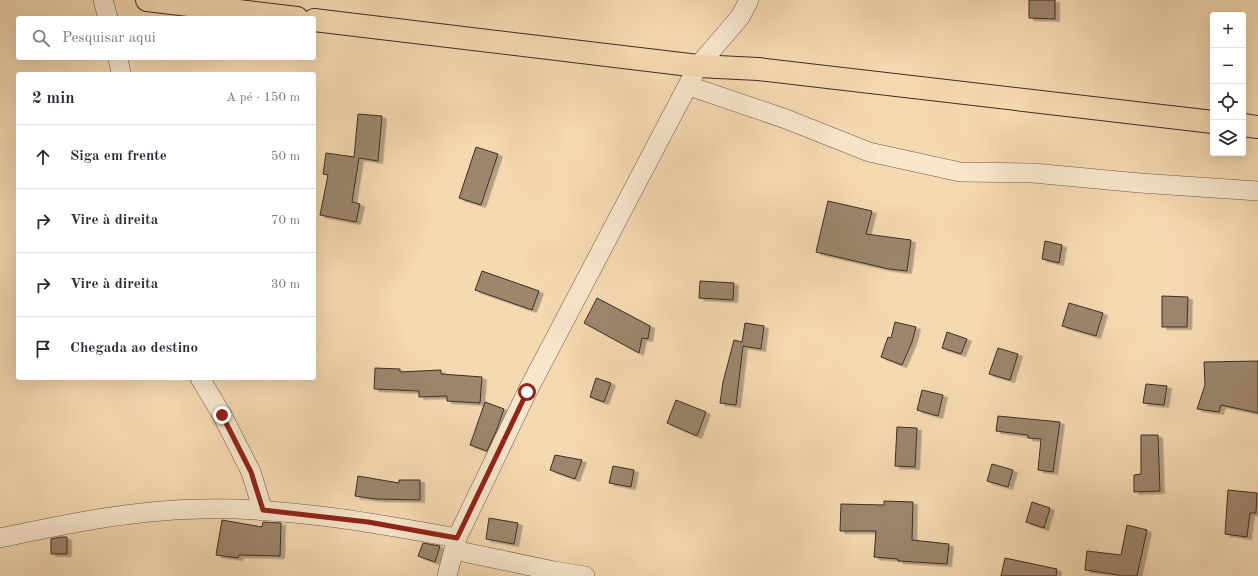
<!DOCTYPE html>
<html lang="pt">
<head>
<meta charset="utf-8">
<style>
	:root { --surface:#fff; --page:#f7f7f7; --text:#2b2b33; --muted:#7c7c81; --line:#e1e1e2 }
	body { margin:0; font-family:"Old Standard TT",serif; background:var(--page); color:var(--text) }
	.controls { position:absolute; right:12px; top:12px; display:grid; overflow:hidden; border-radius:4px; box-shadow:0 4px 16px #0002 }
	.controls button { width:36px; height:36px; display:grid; place-items:center; padding:0; border:0; border-bottom:1px solid var(--line); background:var(--surface); color:var(--text); font:20px sans-serif }
	.stop { position:absolute; width:12px; height:12px; margin:-9px; border:3px solid #8f2418; border-radius:50%; background:#fff }
	.stop.end { background:#8f2418; border-color:#fff; box-shadow:0 1px 4px #0008 }
	.list { margin:0; padding:0; list-style:none }
	h2 { display:flex; justify-content:space-between; align-items:center; height:52px; margin:0; padding:0 16px; font-size:17px }
	h2 small { font-size:13px; font-weight:400; color:var(--muted) }
	.list li { display:grid; grid-template-columns:26px 1fr auto; gap:12px; align-items:center; box-sizing:border-box; height:64px; padding:0 16px; border-top:1px solid var(--line) }
	.list b { display:block; font-size:15px; white-space:nowrap }
	.list em { font-size:13px; font-style:normal; color:var(--muted) }
	.icon { flex:none; width:22px; height:22px; fill:none; stroke:currentColor; stroke-width:2; stroke-linecap:round; stroke-linejoin:round }
	.map { position:relative; flex:none; width:1258px; height:576px; overflow:hidden }
	.search { position:absolute; background:var(--surface); box-shadow:0 4px 16px #0002; left:16px; top:16px; width:300px; height:44px; display:flex; align-items:center; gap:10px; box-sizing:border-box; padding:0 14px; border-radius:4px; color:var(--muted); font-size:15px }
	.panel { position:absolute; background:var(--surface); box-shadow:0 4px 16px #0002; left:16px; top:72px; width:300px; height:308px; border-radius:4px }
	.map>svg:first-child { display:block }
</style>
</head>
<body>
<div class="map">
<svg width="1258" height="576" viewBox="0 0 1258 576">
	<defs>
		<filter id="shadow"><feDropShadow dx="4.5" dy="2.5" stdDeviation="0" flood-color="#0004"/></filter>
	</defs>
	<rect width="100%" height="100%" fill="#f5d9b1"/>
	<filter id="stains"><feTurbulence type="fractalNoise" baseFrequency=".005" numOctaves="4"/><feColorMatrix values="0 0 0 0 .2 0 0 0 0 .09 0 0 0 0 .02 0 0 0 .5 -.17"/></filter>
	<radialGradient id="worn" r=".72"><stop offset=".6" stop-color="#630" stop-opacity="0"/><stop offset="1" stop-color="#630" stop-opacity=".3"/></radialGradient>
	<g fill="#9d866d" stroke="#3d2d24" filter="url(#shadow)">
		<polygon points="1029,0 1055,0 1055,19 1029,18"/>
		<polygon points="358,114 382,116 378,161 359,158 352,202 360,204 356,222 320,215 328,175 323,174 326,153 354,157"/>
		<polygon points="476,147 498,154 481,205 459,198"/>
		<polygon points="828,201 872,211 866,234 911,240 907,271 889,269 816,252"/>
		<polygon points="1045,241 1062,245 1059,263 1042,259"/>
		<polygon points="482,271 539,291 532,310 475,290"/>
		<polygon points="700,281 734,283 733,300 699,298"/>
		<polygon points="1162,296 1188,297 1187,327 1162,327"/>
		<polygon points="597,298 650,326 648,339 642,338 639,353 584,323"/>
		<polygon points="1069,303 1103,313 1096,336 1062,326"/>
		<polygon points="895,322 916,327 912,342 902,365 881,357 888,337 891,338"/>
		<polygon points="745,323 764,326 761,349 743,346 736,405 720,403 723,382 734,340 742,342"/>
		<polygon points="947,332 967,339 961,354 942,348"/>
		<polygon points="998,348 1018,354 1010,380 989,374"/>
		<polygon points="1258,361 1258,413 1221,405 1219,412 1197,409 1205,385 1204,362"/>
		<polygon points="375,368 400,369 400,372 441,370 441,374 482,377 480,403 447,401 447,396 419,397 419,391 374,389"/>
		<polygon points="596,378 611,383 604,402 590,397"/>
		<polygon points="1146,384 1167,386 1164,405 1143,403"/>
		<polygon points="922,390 943,395 938,416 917,410"/>
		<polygon points="676,400 706,412 697,436 667,423"/>
		<polygon points="485,402 504,409 497,429 487,451 470,445"/>
		<polygon points="998,416 1060,422 1053,472 1038,470 1041,439 1028,438 1028,435 996,431"/>
		<polygon points="897,427 917,428 915,467 895,466"/>
		<polygon points="1141,435 1158,435 1160,491 1134,492 1134,475 1141,474"/>
		<polygon points="555,455 582,460 575,479 550,470"/>
		<polygon points="992,464 1013,470 1008,487 987,481"/>
		<polygon points="613,466 634,470 631,487 609,483"/>
		<polygon points="358,476 399,483 399,480 420,480 420,500 376,499 355,496"/>
		<polygon points="1228,490 1257,493 1256,513 1250,513 1247,537 1225,534"/>
		<polygon points="884,501 913,502 912,540 949,544 947,564 898,561 898,559 874,557 876,531 840,531 841,504 884,505"/>
		<polygon points="1032,502 1050,508 1044,528 1026,522"/>
		<polygon points="489,518 518,523 514,544 486,539"/>
		<polygon points="222,520 262,527 263,522 281,523 280,556 239,555 238,558 216,555"/>
		<polygon points="1127,525 1147,530 1137,576 1119,576 1119,575 1085,570 1087,551 1121,555"/>
		<polygon points="61,537 67,537 67,554 51,554 51,539"/>
		<polygon points="423,543 440,546 435,562 418,556"/>
		<polygon points="1005,558 1057,569 1056,576 1001,576"/>
	</g>
	<g fill="none" stroke-linecap="round" stroke-linejoin="round">
		<defs>
			<g id="street">
				<polyline points="103,0 108,18"/>
				<polyline points="118,58 121,74"/>
				<polyline points="689,86 786,119 869,152 960,172 1033,173 1140,183 1258,191"/>
				<polyline points="200,378 222,415 251,472 263,511"/>
				<path d="M0,538C66,524 133,510 201,509C287,507 374,523 457,538"/>
				<polyline points="454,550 554,571 585,576"/>
				<polyline points="447,576 457,538 527,392 698,66 740,17 749,0"/>
			</g>
			<g id="primary">
				<polyline points="147,0 297,18"/>
				<polyline points="314,20 698,66 758,69 1213,122"/>
				<polyline points="1243,125 1258,127"/>
			</g>
		</defs>
		<use href="#street" stroke="#6b5847" stroke-width="20"/>
		<use href="#primary" stroke="#3d2d24" stroke-width="24"/>
		<use href="#street" stroke="#f8e6cc" stroke-width="19"/>
		<use href="#primary" stroke="#f5d9b1" stroke-width="22"/>
	</g>
	<g fill="none" stroke-linecap="round" stroke-linejoin="round">
		<polyline stroke="#8f2418" stroke-width="5" points="222,415 251,472 263,510 368,522 457,538 527,392"/>
	</g>
	<rect width="100%" height="100%" filter="url(#stains)"/>
	<rect width="100%" height="100%" fill="url(#worn)"/>
</svg>
<div class="controls">
<button>+</button>
<button>−</button>
<button><svg class="icon" aria-label="locate" viewBox="0 0 24 24"><circle cx="12" cy="12" r="6"/><path d="M12 2v4M12 18v4M2 12h4M18 12h4"/></svg></button>
<button><svg class="icon" aria-label="layers" viewBox="0 0 24 24"><path d="M12 4l9 5-9 5-9-5zM3 14l9 5 9-5"/></svg></button>
</div>
<div class="stop" style="left:527px;top:392px"></div>
<div class="stop end" style="left:222px;top:415px"></div>
<div class="search"><svg class="icon" aria-label="search" viewBox="0 0 24 24"><circle cx="10" cy="10" r="6"/><path d="M15 15l6 6"/></svg>Pesquisar aqui</div>
<section class="panel">
<h2>2 min<small>A pé · 150 m</small></h2>
<ul class="list">
<li><svg class="icon" aria-label="ahead" viewBox="0 0 24 24"><path d="M12 20V5M6 11l6-6 6 6"/></svg><div><b>Siga em frente</b></div><em>50 m</em></li>
<li><svg class="icon" aria-label="right" viewBox="0 0 24 24"><path d="M7 20v-9h11M14 6l5 5-5 5"/></svg><div><b>Vire à direita</b></div><em>70 m</em></li>
<li><svg class="icon" aria-label="right" viewBox="0 0 24 24"><path d="M7 20v-9h11M14 6l5 5-5 5"/></svg><div><b>Vire à direita</b></div><em>30 m</em></li>
<li><svg class="icon" aria-label="arrive" viewBox="0 0 24 24"><path d="M6 21V4h12l-3 4 3 4H6"/></svg><div><b>Chegada ao destino</b></div></li>
</ul>
</section>
</div>
</body>
</html>
